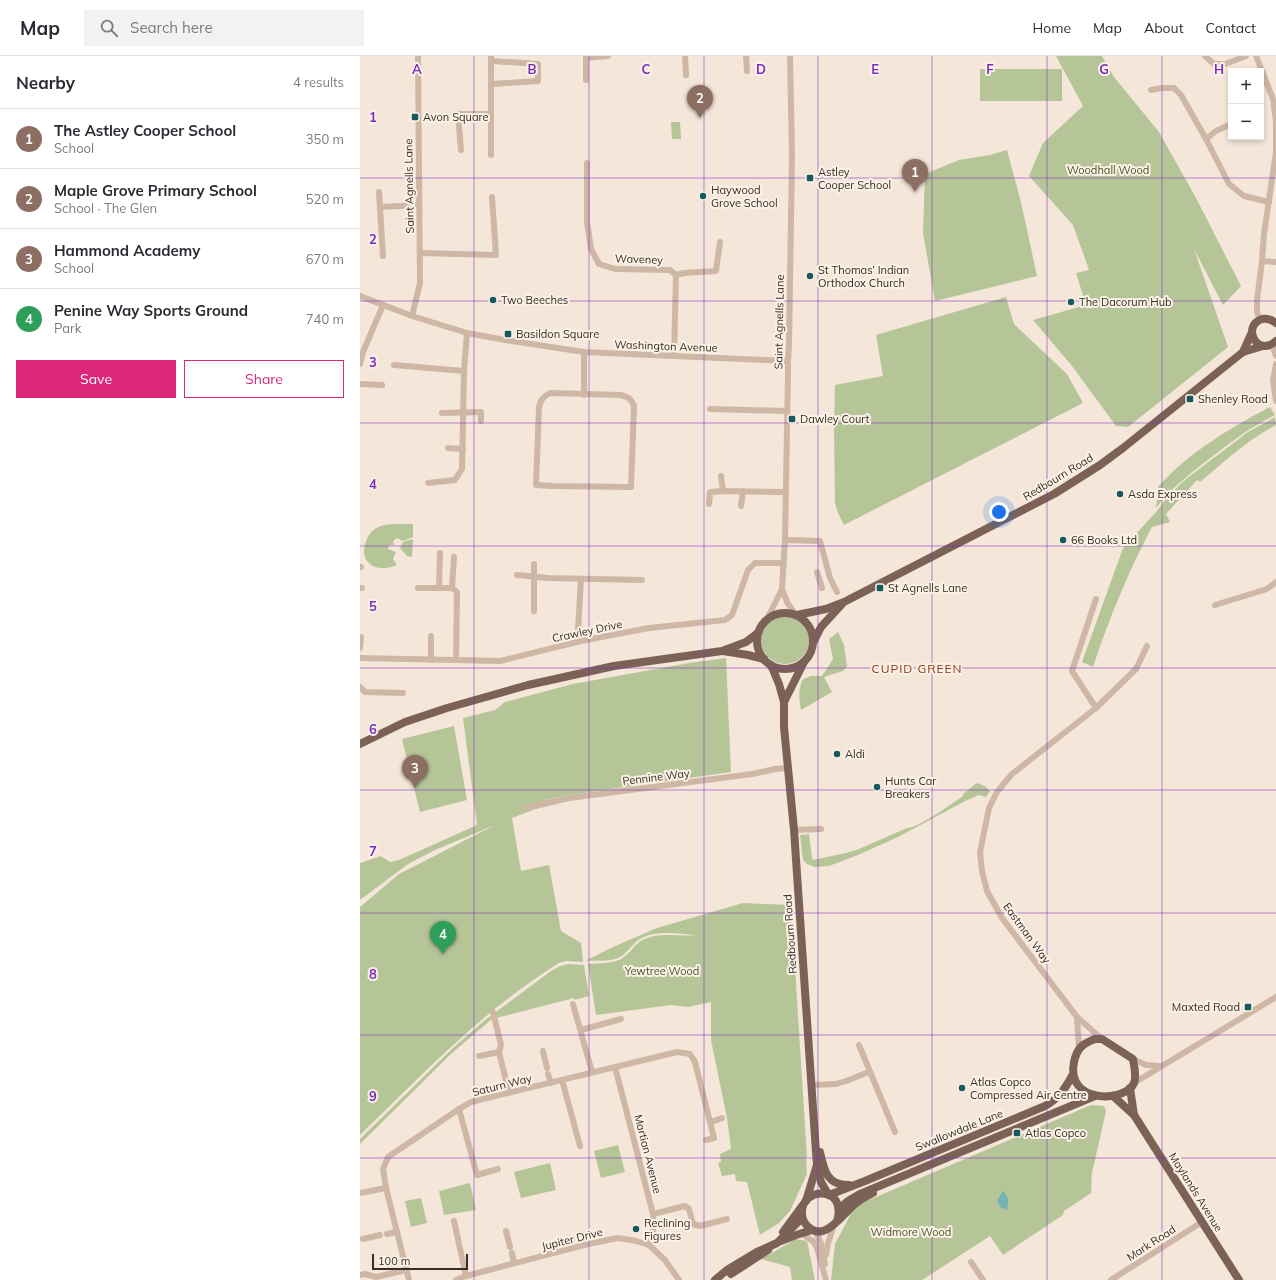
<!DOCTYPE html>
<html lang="en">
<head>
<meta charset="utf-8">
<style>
	:root { --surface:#fff; --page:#f2f2f3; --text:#2b2b33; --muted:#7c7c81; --line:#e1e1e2; --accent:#db2777 }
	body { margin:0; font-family:Mulish,sans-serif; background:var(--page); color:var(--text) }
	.controls { position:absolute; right:12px; top:12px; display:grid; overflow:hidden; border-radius:0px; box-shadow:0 2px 6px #0003 }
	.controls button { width:36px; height:36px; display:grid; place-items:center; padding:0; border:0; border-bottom:1px solid var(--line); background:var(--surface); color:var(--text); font:20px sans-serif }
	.scale { position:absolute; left:12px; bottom:10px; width:96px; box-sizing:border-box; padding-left:4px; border:2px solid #382c26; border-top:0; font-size:11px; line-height:14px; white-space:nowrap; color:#382c26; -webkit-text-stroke:3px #fbf1e6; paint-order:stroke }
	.you { position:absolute; left:639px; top:456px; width:14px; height:14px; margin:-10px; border:3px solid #fff; border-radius:50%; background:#1a73e8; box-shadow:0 0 0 6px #1a73e833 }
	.badge { display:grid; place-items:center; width:26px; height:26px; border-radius:50%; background:var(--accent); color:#fff; font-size:13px; font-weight:700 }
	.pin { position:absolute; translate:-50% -33px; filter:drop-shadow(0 1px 2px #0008) }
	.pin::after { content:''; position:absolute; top:21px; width:14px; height:12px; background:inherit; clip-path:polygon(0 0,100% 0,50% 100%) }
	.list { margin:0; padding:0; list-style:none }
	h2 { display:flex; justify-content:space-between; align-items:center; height:52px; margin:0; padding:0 16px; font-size:17px }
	h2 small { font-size:13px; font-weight:400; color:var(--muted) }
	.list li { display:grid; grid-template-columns:26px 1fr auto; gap:12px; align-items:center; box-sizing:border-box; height:60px; padding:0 16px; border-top:1px solid var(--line) }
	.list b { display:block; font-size:15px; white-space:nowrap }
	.list p { margin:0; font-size:13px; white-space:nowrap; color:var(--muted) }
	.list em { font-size:13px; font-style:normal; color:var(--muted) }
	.actions { display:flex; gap:8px; padding:12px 16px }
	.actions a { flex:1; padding:9px 0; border:1px solid var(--accent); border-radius:0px; text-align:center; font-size:14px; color:var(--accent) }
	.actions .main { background:var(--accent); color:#fff }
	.icon { flex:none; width:22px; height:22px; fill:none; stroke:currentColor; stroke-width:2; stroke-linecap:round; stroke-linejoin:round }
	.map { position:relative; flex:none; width:916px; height:1224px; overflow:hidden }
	header { display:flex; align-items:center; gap:24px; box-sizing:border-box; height:56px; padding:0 20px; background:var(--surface); border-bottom:1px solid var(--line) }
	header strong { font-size:19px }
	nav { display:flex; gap:22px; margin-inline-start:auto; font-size:14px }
	.search { width:280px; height:36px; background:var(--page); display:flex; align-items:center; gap:10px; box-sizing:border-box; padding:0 14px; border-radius:0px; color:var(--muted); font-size:15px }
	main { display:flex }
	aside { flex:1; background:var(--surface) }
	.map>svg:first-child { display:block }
</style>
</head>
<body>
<header>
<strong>Map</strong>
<div class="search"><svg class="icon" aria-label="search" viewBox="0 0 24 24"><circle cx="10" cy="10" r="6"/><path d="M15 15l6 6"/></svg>Search here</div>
<nav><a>Home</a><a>Map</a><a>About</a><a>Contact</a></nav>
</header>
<main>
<aside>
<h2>Nearby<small>4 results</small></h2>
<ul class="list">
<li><span class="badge" style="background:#8d6e63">1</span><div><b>The Astley Cooper School</b><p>School</p></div><em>350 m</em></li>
<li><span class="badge" style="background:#8d6e63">2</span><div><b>Maple Grove Primary School</b><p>School · The Glen</p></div><em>520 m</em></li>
<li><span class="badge" style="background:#8d6e63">3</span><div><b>Hammond Academy</b><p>School</p></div><em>670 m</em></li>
<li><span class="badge" style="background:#2e9e5b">4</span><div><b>Penine Way Sports Ground</b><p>Park</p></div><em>740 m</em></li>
</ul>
<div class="actions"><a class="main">Save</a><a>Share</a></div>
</aside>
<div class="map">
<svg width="916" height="1224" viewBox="0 0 916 1224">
	<rect width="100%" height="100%" fill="#f4e7d9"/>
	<g fill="#b6c598">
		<polygon points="696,0 742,0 754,21 799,76 836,142 881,230 863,249 834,193 868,291 768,371 756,370 712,310 673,264 726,249 716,217 729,214 713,169 669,120 683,87 723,50"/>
		<rect x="620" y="13" width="82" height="32"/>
		<polygon points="311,66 320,66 321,83 312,83"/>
		<polygon points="647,94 661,146 677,220 575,245 563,177 565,118 599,104 630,99"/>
		<polygon points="646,241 654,268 707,318 723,347 484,469 478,457 475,447 474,373 475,329 523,320 516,279"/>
		<path d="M910,351L915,359C891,371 874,384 853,400C832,416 812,431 796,452L798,431C828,397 870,372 910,351Z"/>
		<path d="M915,361L916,369C887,384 865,405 840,426L837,424L806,458L810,466L792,471C768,516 749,563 733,611L722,606L763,492L796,456L809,439L826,423L888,376Z"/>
		<path d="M36,468H53V481L43,485L37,482L33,485L34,489H29L28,493L36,496L33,503L37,509C33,510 29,512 25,512C8,513 0,500 6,486C8,479 11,475 18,471C23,469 30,468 36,468Z"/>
		<polygon points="53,483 52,501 47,500 40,492 43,486"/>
		<circle cx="425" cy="584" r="24"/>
		<path d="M478,576L484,589L487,610L483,615L464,621L472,636L441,654C439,644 438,632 443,623L451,620H462L473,603L469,583Z"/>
		<path d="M366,602L371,716L209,739L185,744L186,749L152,762L161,815L189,809L201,875L221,887L223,906L206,905L199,907C123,954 63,1018 0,1079V851L39,818L135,769L75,794L48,808L0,844V807L21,800L30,806L39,804L117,769L103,662L135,654L145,646L213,628L329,607Z"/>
		<polygon points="94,670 107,744 60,756 42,683"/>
		<path d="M617,727L625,730L630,735L626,741L619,739L607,744L538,781L498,799L469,810L455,811L447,808L443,804L440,779L449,778L452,802L453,804L486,797L499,793L547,772C558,772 593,747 603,740V738Z"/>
		<path d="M383,847L431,849L447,1101H446L447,1118L430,1155L419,1167L400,1179L387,1126L376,1125L375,1118L362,1120L358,1107L361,1106L360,1098L371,1093L367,1062L351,984V946L328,951L311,949L236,959L228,908C238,907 252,908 261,903C272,897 274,886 287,882C303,876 320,881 336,879C319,878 299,874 284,881C275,885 272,891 265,897C256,907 240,904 227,905V904L253,891L297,872Z"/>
		<polygon points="209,908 224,909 229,940 214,944 214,942 132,963 92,997 0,1088 0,1083 93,992 125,964 191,915 200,910"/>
		<polygon points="731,1049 744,1050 746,1055 732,1117 731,1137 704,1155 703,1159 643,1199 630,1180 562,1224 471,1224 475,1188 495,1150"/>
		<polygon points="258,1089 265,1116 241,1122 234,1095"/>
		<polygon points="190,1107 196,1134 161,1142 154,1116"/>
		<polygon points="110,1127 116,1154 84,1159 79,1135"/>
		<polygon points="61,1142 67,1167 51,1171 45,1145"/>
		<polygon points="436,1183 447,1185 455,1224 432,1224 430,1211 401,1203"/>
	</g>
	<path fill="#75b2b4" d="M643,1135C649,1141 649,1145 647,1154L640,1151L637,1145Z"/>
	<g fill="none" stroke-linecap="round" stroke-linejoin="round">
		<g stroke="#ceb7a4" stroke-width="6">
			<polyline points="325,0 326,19"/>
			<polyline points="386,0 387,15"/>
			<polyline points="845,0 854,8 865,8 886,0"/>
			<polyline points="896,0 913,43 916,65 916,96 904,178 902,205 897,244 897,256 900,264"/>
			<polyline points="226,2 248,0"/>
			<polyline points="226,24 226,0"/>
			<polyline points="132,28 178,25 178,8 132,5"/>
			<polyline points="791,34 802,32 814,32 821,39 846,83 869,128 884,140 909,146"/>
			<polyline points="846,83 856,75 871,68"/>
			<polyline points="101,94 98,58 131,58"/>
			<polyline points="131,99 131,0"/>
			<polyline points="227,107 227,166 231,193 239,208 255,213 310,214 316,219 314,300"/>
			<polyline points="19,136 23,200"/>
			<polyline points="20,151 59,149"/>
			<polyline points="60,197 136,199 132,141"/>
			<polyline points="902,205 916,206"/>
			<polyline points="316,219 324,217 356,215 360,186"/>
			<polyline points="0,240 52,260 107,277 145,284 224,296 428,305"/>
			<polyline points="52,260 60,227 58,0"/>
			<polyline points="912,288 916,300"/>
			<polyline points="0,308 3,296 23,249"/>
			<polyline points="916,308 913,324 916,345"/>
			<polyline points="34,309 104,315"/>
			<polyline points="0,328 22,329"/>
			<path d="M190,337L261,339C269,341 271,343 274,350L271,431L192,430L176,429L179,351C181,343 183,341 190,337Z"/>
			<polyline points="224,339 224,296"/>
			<polyline points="350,353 427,355"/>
			<polyline points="82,357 121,356 121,365"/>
			<polyline points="88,392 103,393"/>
			<polyline points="361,420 363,435"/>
			<polyline points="68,427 95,424 102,413 104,315 107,277"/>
			<polyline points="349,448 350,436 363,435 425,436"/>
			<polyline points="381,450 383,435"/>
			<polyline points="425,484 460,485 470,522 477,536"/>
			<polyline points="94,501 92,532 97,536 96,604"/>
			<polyline points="0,511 1,511"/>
			<polyline points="457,516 462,532"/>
			<polyline points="157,519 188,522 282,524"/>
			<polyline points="221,523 218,575 221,585"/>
			<polyline points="0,532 2,532"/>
			<polyline points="58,532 92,532"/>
			<polyline points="79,532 80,497"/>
			<polyline points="422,533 427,546 435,558"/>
			<polyline points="855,549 907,533 916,526"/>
			<polyline points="174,555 174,508"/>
			<polyline points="407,563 422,533 425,484 428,318 428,305 429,290 432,100 430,0"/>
			<polyline points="0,592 1,581"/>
			<polyline points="0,602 140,605 221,585 289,572 365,564 372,559 388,514 395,507 423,507"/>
			<polyline points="71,604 71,580"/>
			<polyline points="0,631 5,636 43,637"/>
			<polyline points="736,652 712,615 736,543"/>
			<polyline points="167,752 209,742 392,718 415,713 428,712"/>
			<polyline points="434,774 461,773"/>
			<polyline points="213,948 232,1016"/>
			<polyline points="133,956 141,989 139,996 149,1037"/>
			<polyline points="717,961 719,992"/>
			<polyline points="221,974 261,963"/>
			<polyline points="742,983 717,961 642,862 627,835 622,815 620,796 629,752 637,736 652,718 736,652 776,613 787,590"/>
			<polyline points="499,989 535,1076"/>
			<polyline points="183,995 187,1012"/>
			<polyline points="119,1000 139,996"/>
			<polyline points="773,1003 786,1009 800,1010"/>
			<polyline points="255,1011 293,1158 293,1179 289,1189"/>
			<polyline points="188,1018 191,1027"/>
			<polyline points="202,1024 220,1090"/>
			<polyline points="774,1027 916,941"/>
			<polyline points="452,1029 476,1028 486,1025 509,1016"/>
			<polyline points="99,1053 117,1119 138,1113"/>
			<polyline points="351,1066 362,1062"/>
			<polyline points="0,1137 26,1132"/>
			<polyline points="293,1158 325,1150 329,1153 333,1168 340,1170 367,1163"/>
			<polyline points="94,1165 106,1220"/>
			<polyline points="146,1175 150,1191"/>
			<polyline points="455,1175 461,1187 465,1208"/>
			<polyline points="441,1177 454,1186 457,1192 466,1224"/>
			<polyline points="27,1178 37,1176"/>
			<polyline points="3,1183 20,1179"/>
			<polyline points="152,1197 154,1207"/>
			<polyline points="466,1199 468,1187 474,1169"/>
			<polyline points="611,1206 623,1224"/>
			<polyline points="0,1219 5,1218 16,1221 46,1214"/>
			<polyline points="49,1224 26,1132 23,1113 28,1101 99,1053 111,1046 317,996 330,998 335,1006 354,1082 346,1084"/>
			<polyline points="96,1224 106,1220 228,1188 258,1182 276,1185 289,1189 305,1204 319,1224"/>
			<polyline points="751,1224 842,1166"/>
		</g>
		<g stroke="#7c6256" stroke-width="8">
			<path d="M916,267C912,264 907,262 902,263C881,270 897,302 916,285"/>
			<polyline points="883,296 892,276"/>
			<circle cx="425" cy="585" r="28"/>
			<polyline points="437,559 466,553 484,546 694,438 740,409 763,392 883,296 903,290"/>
			<polyline points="454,585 461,571 482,548"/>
			<polyline points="363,595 388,599 404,603"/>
			<polyline points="411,609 419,628 424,646 424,671 434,774 456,1096 457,1109 446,1145"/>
			<polyline points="424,646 444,606"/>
			<polyline points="0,688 45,666 87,652 168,629 254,610 362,595 386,586 398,577"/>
			<path d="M735,983H742L773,1003C774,1011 777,1019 774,1027C766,1047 705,1048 714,1006C717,992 722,988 735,983Z"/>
			<polyline points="770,1032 774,1059"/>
			<polyline points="753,1040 774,1059 879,1224"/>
			<path d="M460,1096C464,1114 467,1130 489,1129"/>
			<polyline points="457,1110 461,1126 468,1138"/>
			<path d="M469,1139L505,1125L685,1050C698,1043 705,1033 712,1020"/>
			<polyline points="479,1153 488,1145 500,1138 735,1040"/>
			<path d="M477,1165C488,1129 440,1130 442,1158C442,1164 445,1169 451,1173C466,1184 484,1157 495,1148C500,1144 507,1140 513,1137"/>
			<polyline points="423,1176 442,1150"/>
			<polyline points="421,1185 436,1179 452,1174"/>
			<polyline points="371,1218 408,1194"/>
			<polyline points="355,1224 367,1214 397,1196 417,1187 442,1162"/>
		</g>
	</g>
	<path fill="none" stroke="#7b2cbf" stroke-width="1" stroke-opacity="0.55" d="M114,0V1224M229,0V1224M344,0V1224M458,0V1224M572,0V1224M687,0V1224M802,0V1224M0,122H916M0,245H916M0,367H916M0,490H916M0,612H916M0,734H916M0,857H916M0,979H916M0,1102H916"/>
	<g fill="#175a5e" stroke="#fbf1e6" stroke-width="1.5">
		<rect x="51" y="57" width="8" height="8" rx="2"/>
		<rect x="446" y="118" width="8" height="8" rx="2"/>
		<circle cx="343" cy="140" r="4"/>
		<circle cx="450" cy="220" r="4"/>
		<circle cx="133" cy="244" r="4"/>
		<circle cx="711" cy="246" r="4"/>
		<rect x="144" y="274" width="8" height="8" rx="2"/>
		<rect x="826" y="339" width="8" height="8" rx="2"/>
		<rect x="428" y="359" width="8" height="8" rx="2"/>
		<circle cx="760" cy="438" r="4"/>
		<circle cx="703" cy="484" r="4"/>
		<rect x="516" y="528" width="8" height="8" rx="2"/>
		<circle cx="477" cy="698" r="4"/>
		<circle cx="517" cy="731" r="4"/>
		<rect x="884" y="947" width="8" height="8" rx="2"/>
		<circle cx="602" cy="1032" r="4"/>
		<rect x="653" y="1073" width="8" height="8" rx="2"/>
		<circle cx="276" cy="1173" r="4"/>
	</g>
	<g text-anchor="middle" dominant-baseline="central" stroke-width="4" stroke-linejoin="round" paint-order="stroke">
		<g font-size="11" fill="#382c26" stroke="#fbf1e6" text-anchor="start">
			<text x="63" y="61">Avon Square</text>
			<text x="458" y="116">Astley<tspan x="458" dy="13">Cooper School</tspan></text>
			<text x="351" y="134">Haywood<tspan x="351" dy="13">Grove School</tspan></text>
			<text x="458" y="214">St Thomas’ Indian<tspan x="458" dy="13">Orthodox Church</tspan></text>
			<text x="141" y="244">Two Beeches</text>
			<text x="719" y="246">The Dacorum Hub</text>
			<text x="156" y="278">Basildon Square</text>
			<text x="838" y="343">Shenley Road</text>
			<text x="440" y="363">Dawley Court</text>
			<text x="768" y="438">Asda Express</text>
			<text x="711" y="484">66 Books Ltd</text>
			<text x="528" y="532">St Agnells Lane</text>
			<text x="485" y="698">Aldi</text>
			<text x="525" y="725">Hunts Car<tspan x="525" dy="13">Breakers</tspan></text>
			<text x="880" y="951" text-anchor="end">Maxted Road</text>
			<text x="610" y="1026">Atlas Copco<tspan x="610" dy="13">Compressed Air Centre</tspan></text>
			<text x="665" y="1077">Atlas Copco</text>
			<text x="284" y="1167">Reclining<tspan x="284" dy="13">Figures</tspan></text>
		</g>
		<g font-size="11" fill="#475927" stroke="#fbf1e6">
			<text x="748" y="114">Woodhall Wood</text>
			<text x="302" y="915">Yewtree Wood</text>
			<text x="551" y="1176">Widmore Wood</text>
		</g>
		<g font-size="11" fill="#382c26" stroke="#fbf1e6">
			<text transform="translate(49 130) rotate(-91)">Saint Agnells Lane</text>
			<text transform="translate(279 203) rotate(2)">Waveney</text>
			<text transform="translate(419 266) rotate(-89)">Saint Agnells Lane</text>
			<text transform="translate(306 290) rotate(2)">Washington Avenue</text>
			<text transform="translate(698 421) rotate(-31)">Redbourn Road</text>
			<text transform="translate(227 575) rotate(-12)">Crawley Drive</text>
			<text transform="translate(296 721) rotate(-7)">Pennine Way</text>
			<text transform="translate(667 877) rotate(54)">Eastman Way</text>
			<text transform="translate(430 878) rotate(-94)">Redbourn Road</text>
			<text transform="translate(142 1029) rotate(-14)">Saturn Way</text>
			<text transform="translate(599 1074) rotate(-22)">Swallowdale Lane</text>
			<text transform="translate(288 1098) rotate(76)">Martian Avenue</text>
			<text transform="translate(836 1136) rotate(58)">Maylands Avenue</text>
			<text transform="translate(212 1183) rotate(-14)">Jupiter Drive</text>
			<text transform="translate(791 1187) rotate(-33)">Mark Road</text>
		</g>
		<g font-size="12" letter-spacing="1" fill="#903317" stroke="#fbf1e6">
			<text x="557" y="612">CUPID GREEN</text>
		</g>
	</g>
	<g font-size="13" text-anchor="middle" font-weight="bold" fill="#7b2cbf" stroke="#fbf1e6" stroke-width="4" stroke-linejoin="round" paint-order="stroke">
		<text x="57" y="18">A</text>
		<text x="172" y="18">B</text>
		<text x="286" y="18">C</text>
		<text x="401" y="18">D</text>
		<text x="515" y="18">E</text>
		<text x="630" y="18">F</text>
		<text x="744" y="18">G</text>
		<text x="859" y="18">H</text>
		<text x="13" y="66">1</text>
		<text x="13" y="188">2</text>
		<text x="13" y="311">3</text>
		<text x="13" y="433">4</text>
		<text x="13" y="555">5</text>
		<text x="13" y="678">6</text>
		<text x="13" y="800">7</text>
		<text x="13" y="923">8</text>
		<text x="13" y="1045">9</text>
	</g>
</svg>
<div class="controls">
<button>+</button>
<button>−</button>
</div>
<div class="scale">100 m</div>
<div class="you"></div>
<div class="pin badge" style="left:555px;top:136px;background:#8d6e63">1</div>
<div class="pin badge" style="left:340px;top:62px;background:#8d6e63">2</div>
<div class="pin badge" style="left:55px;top:732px;background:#8d6e63">3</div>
<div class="pin badge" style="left:83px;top:898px;background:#2e9e5b">4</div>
</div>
</main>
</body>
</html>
